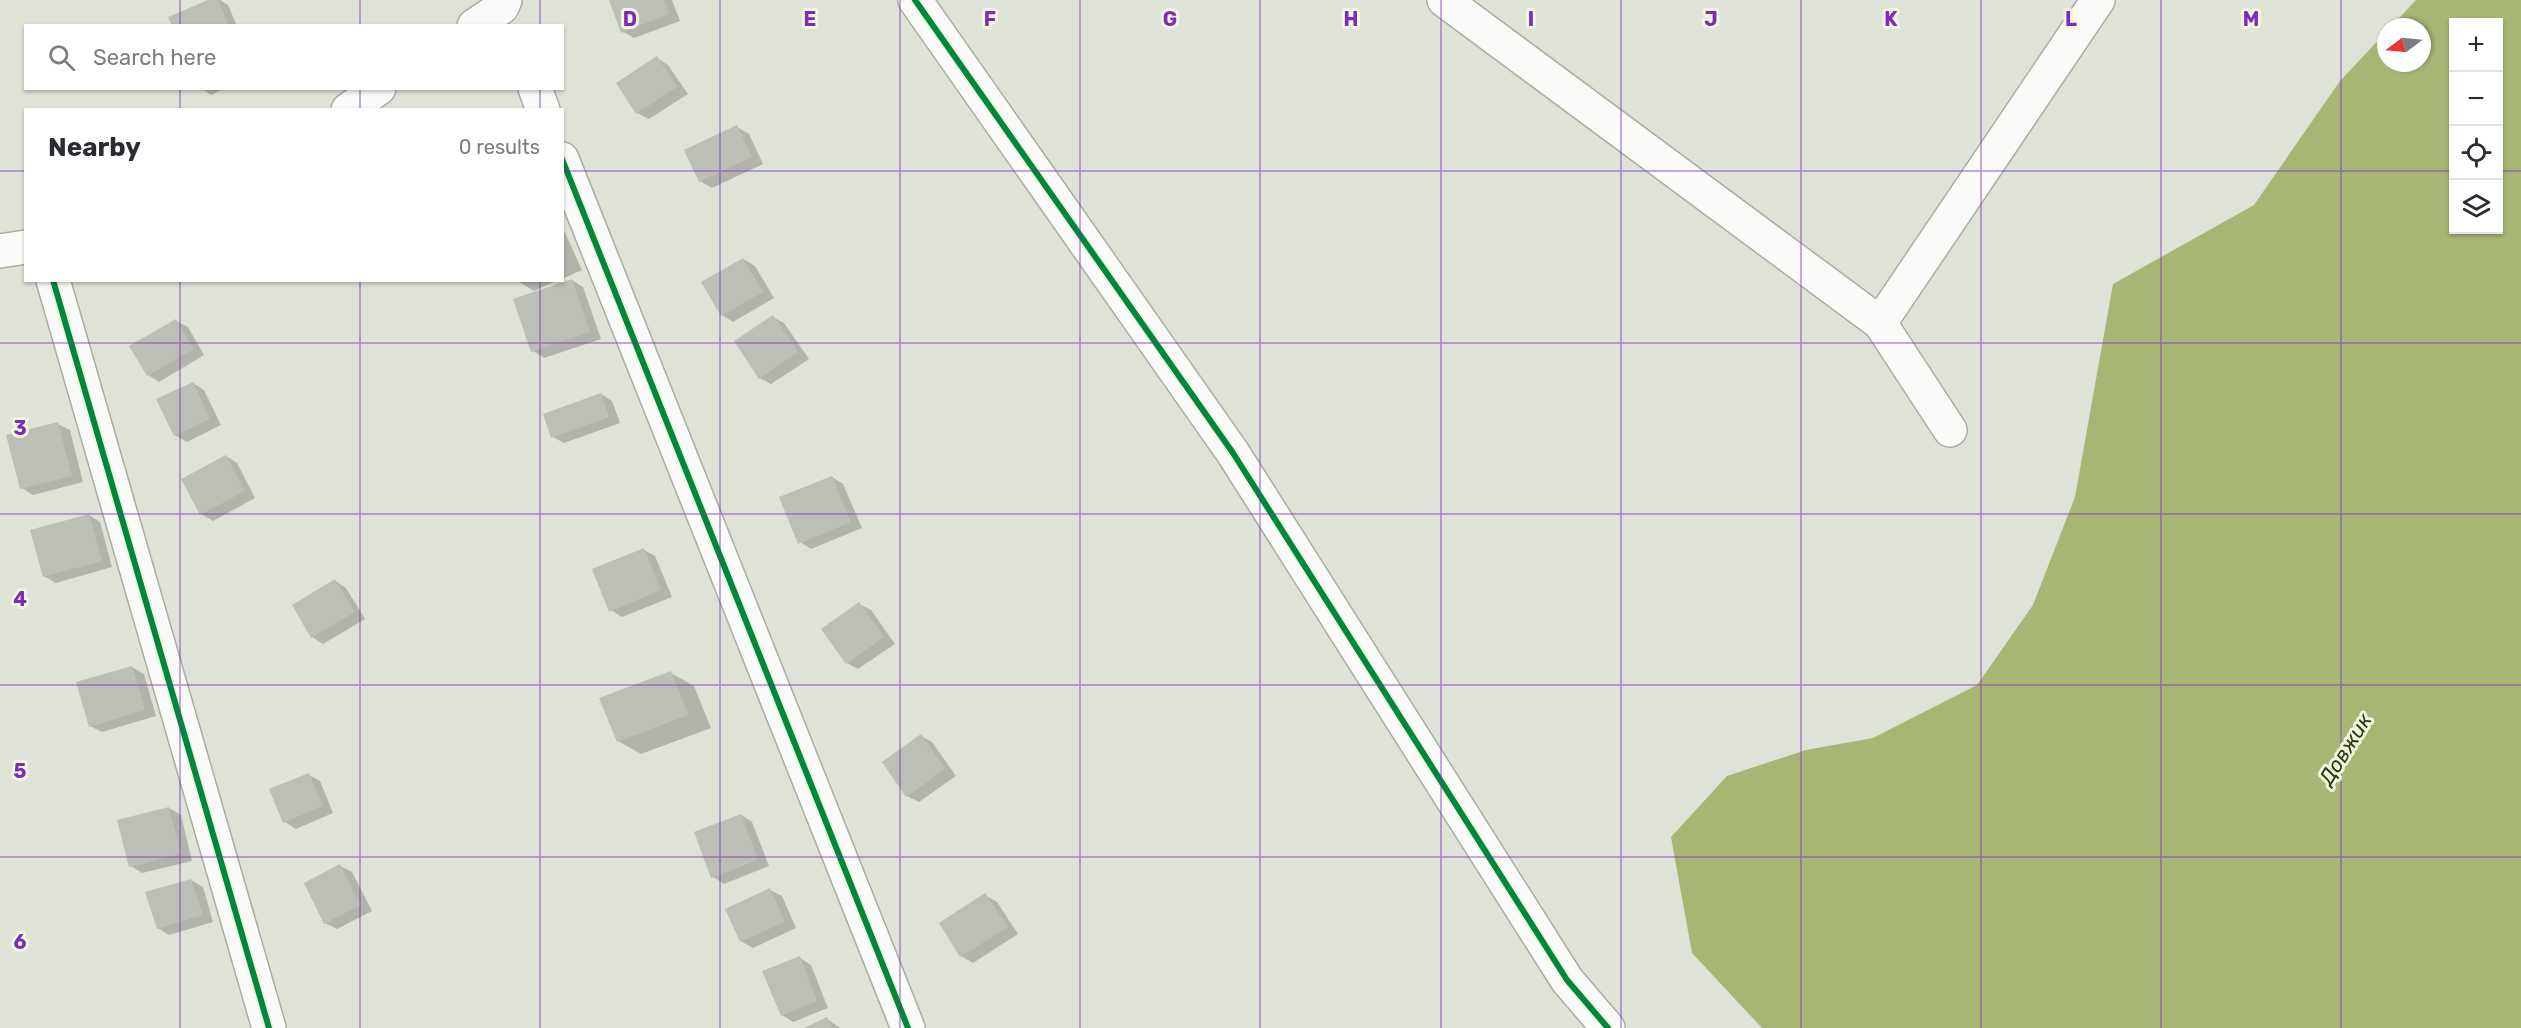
<!DOCTYPE html>
<html lang="en">
<head>
<meta charset="utf-8">
<style>
	:root { --surface:#fff; --page:#f2f2f3; --text:#2b2b33; --muted:#7c7c81; --line:#e1e1e2 }
	body { margin:0; font-family:Rubik,sans-serif; background:var(--page); color:var(--text) }
	.controls { position:absolute; right:18px; top:18px; display:grid; overflow:hidden; border-radius:0px; box-shadow:0 2px 4px #0004 }
	.controls button { width:54px; height:54px; display:grid; place-items:center; padding:0; border:0; border-bottom:2px solid var(--line); background:var(--surface); color:var(--text); font:30px sans-serif }
	.compass { position:absolute; left:2377px; top:18px; width:54px; height:54px; border-radius:50%; background:var(--surface); box-shadow:0 2px 4px #0004; rotate:254deg }
	.list { margin:0; padding:0; list-style:none }
	h2 { display:flex; justify-content:space-between; align-items:center; height:78px; margin:0; padding:0 24px; font-size:26px }
	h2 small { font-size:20px; font-weight:400; color:var(--muted) }
	.icon { flex:none; width:33px; height:33px; fill:none; stroke:currentColor; stroke-width:2; stroke-linecap:round; stroke-linejoin:round }
	.map { position:relative; flex:none; width:2521px; height:1028px; overflow:hidden }
	.search { position:absolute; background:var(--surface); box-shadow:0 2px 4px #0004; left:24px; top:24px; width:540px; height:66px; display:flex; align-items:center; gap:15px; box-sizing:border-box; padding:0 21px; border-radius:0px; color:var(--muted); font-size:22px }
	.panel { position:absolute; background:var(--surface); box-shadow:0 2px 4px #0004; left:24px; top:108px; width:540px; height:174px; border-radius:0px }
	.map>svg:first-child { display:block }
</style>
</head>
<body>
<div class="map">
<svg width="2521" height="1028" viewBox="0 0 2521 1028">
	<rect width="100%" height="100%" fill="#dfe2d6"/>
	<path fill="#a7b674" fill-rule="evenodd" d="M2416,0H2521V1028H1762L1692,953L1671,837L1727,776L1806,750L1873,738L1977,685L2033,605L2075,497L2113,284L2254,205L2340,81L2386,32V63H2422V27H2391ZM2454,22H2498V230H2454Z"/>
	<g fill="#0003">
		<polygon points="212,0 220,0 228,5 237,26 174,26"/>
		<polygon points="611,0 672,0 680,21 634,38 622,31"/>
		<polygon points="657,58 668,65 688,94 649,119 637,113"/>
		<polygon points="201,88 226,88 211,95"/>
		<polygon points="737,127 749,134 763,164 712,188 700,181 686,151"/>
		<polygon points="562,226 582,270 562,279"/>
		<polygon points="743,259 755,266 774,298 733,322 722,315"/>
		<polygon points="516,280 558,280 534,291"/>
		<polygon points="572,280 583,287 601,339 544,358 533,351"/>
		<polygon points="773,317 784,323 809,359 771,384 760,378"/>
		<polygon points="176,321 188,327 204,355 159,382 148,375"/>
		<polygon points="193,383 204,390 221,425 187,442 175,435"/>
		<polygon points="601,394 612,401 620,423 564,443 553,437"/>
		<polygon points="58,424 70,430 83,482 33,495 22,488"/>
		<polygon points="226,456 237,463 255,498 213,521 201,514"/>
		<polygon points="832,477 843,484 862,528 811,549 800,542"/>
		<polygon points="89,515 100,522 112,567 56,583 44,576"/>
		<polygon points="644,550 655,556 672,597 622,617 611,610"/>
		<polygon points="335,581 346,588 365,619 323,644 312,637"/>
		<polygon points="859,604 871,610 895,644 858,669 847,663"/>
		<polygon points="132,667 144,674 156,716 102,732 90,726"/>
		<polygon points="671,673 694,686 711,728 641,754 618,741"/>
		<polygon points="921,736 932,742 956,776 919,802 907,796"/>
		<polygon points="309,775 320,781 333,813 296,829 285,822"/>
		<polygon points="169,808 181,815 192,861 142,873 131,866"/>
		<polygon points="741,815 752,822 769,866 724,884 713,877"/>
		<polygon points="340,866 352,872 372,911 337,929 325,923"/>
		<polygon points="191,880 203,887 213,922 169,935 158,928"/>
		<polygon points="770,890 782,896 796,928 753,948 741,941"/>
		<polygon points="985,895 997,902 1018,934 973,963 961,956"/>
		<polygon points="800,958 811,965 828,1008 793,1022 782,1015"/>
		<polygon points="827,1019 840,1028 807,1028"/>
	</g>
	<g fill="#bcbfb5">
		<polygon points="208,0 218,0 229,26 172,26 168,17"/>
		<polygon points="609,0 664,0 669,14 621,33"/>
		<polygon points="657,56 677,87 636,114 616,83"/>
		<polygon points="737,125 752,157 699,182 684,150"/>
		<polygon points="743,258 763,292 721,316 701,282"/>
		<polygon points="572,279 590,332 531,352 513,299"/>
		<polygon points="773,315 798,352 759,379 734,341"/>
		<polygon points="176,319 194,349 147,376 129,346"/>
		<polygon points="193,382 210,419 174,436 156,399"/>
		<polygon points="601,393 609,417 551,438 543,414"/>
		<polygon points="58,422 72,476 20,489 6,435"/>
		<polygon points="226,455 245,491 200,515 181,479"/>
		<polygon points="832,476 851,522 798,544 779,497"/>
		<polygon points="89,514 102,561 43,577 30,530"/>
		<polygon points="644,548 661,590 609,612 592,569"/>
		<polygon points="335,579 355,612 311,638 292,605"/>
		<polygon points="859,602 884,637 846,664 821,629"/>
		<polygon points="132,666 145,710 89,727 76,682"/>
		<polygon points="671,671 688,715 617,742 599,698"/>
		<polygon points="921,734 945,769 906,797 882,762"/>
		<polygon points="309,773 323,806 283,823 269,789"/>
		<polygon points="169,807 181,854 129,867 117,820"/>
		<polygon points="741,814 758,860 711,878 694,832"/>
		<polygon points="340,864 361,905 324,924 304,883"/>
		<polygon points="191,879 203,915 157,929 145,892"/>
		<polygon points="770,888 785,922 740,942 725,909"/>
		<polygon points="985,893 1008,927 960,957 939,923"/>
		<polygon points="800,956 817,1001 781,1016 762,971"/>
		<polygon points="827,1017 832,1028 804,1028"/>
	</g>
	<g fill="none" stroke-linecap="round" stroke-linejoin="round">
		<defs>
			<g id="minor">
				<polyline points="915,0 1233,453 1567,980 1608,1028"/>
				<polyline points="1444,0 1880,323 1950,430"/>
				<polyline points="474,26 502,7 505,0"/>
				<polyline points="535,88 543,110"/>
				<polyline points="348,110 379,88"/>
				<polyline points="562,159 908,1028"/>
				<polyline points="0,251 26,247"/>
				<polyline points="53,280 269,1028"/>
				<polyline points="1880,323 2098,0"/>
			</g>
		</defs>
		<use href="#minor" stroke="#aaada3" stroke-width="36"/>
		<use href="#minor" stroke="#fafbf9" stroke-width="33"/>
		<defs>
			<g id="cycleway">
				<polyline points="915,0 1233,453 1567,980 1608,1028"/>
				<polyline points="562,159 908,1028"/>
				<polyline points="53,280 269,1028"/>
			</g>
		</defs>
		<use href="#cycleway" stroke="#eff6dd" stroke-width="10"/>
		<use href="#cycleway" stroke="#00873e" stroke-width="6"/>
	</g>
	<path fill="none" stroke="#7b2cbf" stroke-width="1.5" stroke-opacity="0.55" d="M180,0V26M360,0V26M540,0V26M720,0V1028M900,0V1028M1080,0V1028M1260,0V1028M1441,0V1028M1621,0V1028M1801,0V1028M1981,0V1028M2161,0V1028M2341,0V1028M180,88V110M360,88V110M540,88V110M0,171H26M562,171H2454M2498,171H2521M180,280V1028M360,280V1028M540,280V1028M0,343H2521M0,514H2521M0,685H2521M0,857H2521"/>
	<g text-anchor="middle" dominant-baseline="central" stroke-width="6" stroke-linejoin="round" paint-order="stroke">
		<g font-size="21" font-style="italic" fill="#2f3711" stroke="#eff6dd">
			<text transform="translate(2345 749) rotate(-58)">Довжик</text>
		</g>
	</g>
	<g font-size="20" text-anchor="middle" font-weight="bold" fill="#7b2cbf" stroke="#eff6dd" stroke-width="6" stroke-linejoin="round" paint-order="stroke">
		<text x="630" y="26">D</text>
		<text x="810" y="26">E</text>
		<text x="990" y="26">F</text>
		<text x="1170" y="26">G</text>
		<text x="1351" y="26">H</text>
		<text x="1531" y="26">I</text>
		<text x="1711" y="26">J</text>
		<text x="1891" y="26">K</text>
		<text x="2071" y="26">L</text>
		<text x="2251" y="26">M</text>
		<text x="20" y="435">3</text>
		<text x="20" y="606">4</text>
		<text x="20" y="778">5</text>
		<text x="20" y="949">6</text>
	</g>
</svg>
<div class="controls">
<button>+</button>
<button>−</button>
<button><svg class="icon" aria-label="locate" viewBox="0 0 24 24"><circle cx="12" cy="12" r="6"/><path d="M12 2v4M12 18v4M2 12h4M18 12h4"/></svg></button>
<button><svg class="icon" aria-label="layers" viewBox="0 0 24 24"><path d="M12 4l9 5-9 5-9-5zM3 14l9 5 9-5"/></svg></button>
</div>
<svg class="compass" viewBox="-18 -18 36 36"><path d="M0-13l5 13h-10z" fill="#e53935"/><path d="M0 13l5-13h-10z" fill="#7c7c81"/></svg>
<div class="search"><svg class="icon" aria-label="search" viewBox="0 0 24 24"><circle cx="10" cy="10" r="6"/><path d="M15 15l6 6"/></svg>Search here</div>
<section class="panel">
<h2>Nearby<small>0 results</small></h2>
<ul class="list">
</ul>
</section>
</div>
</body>
</html>
